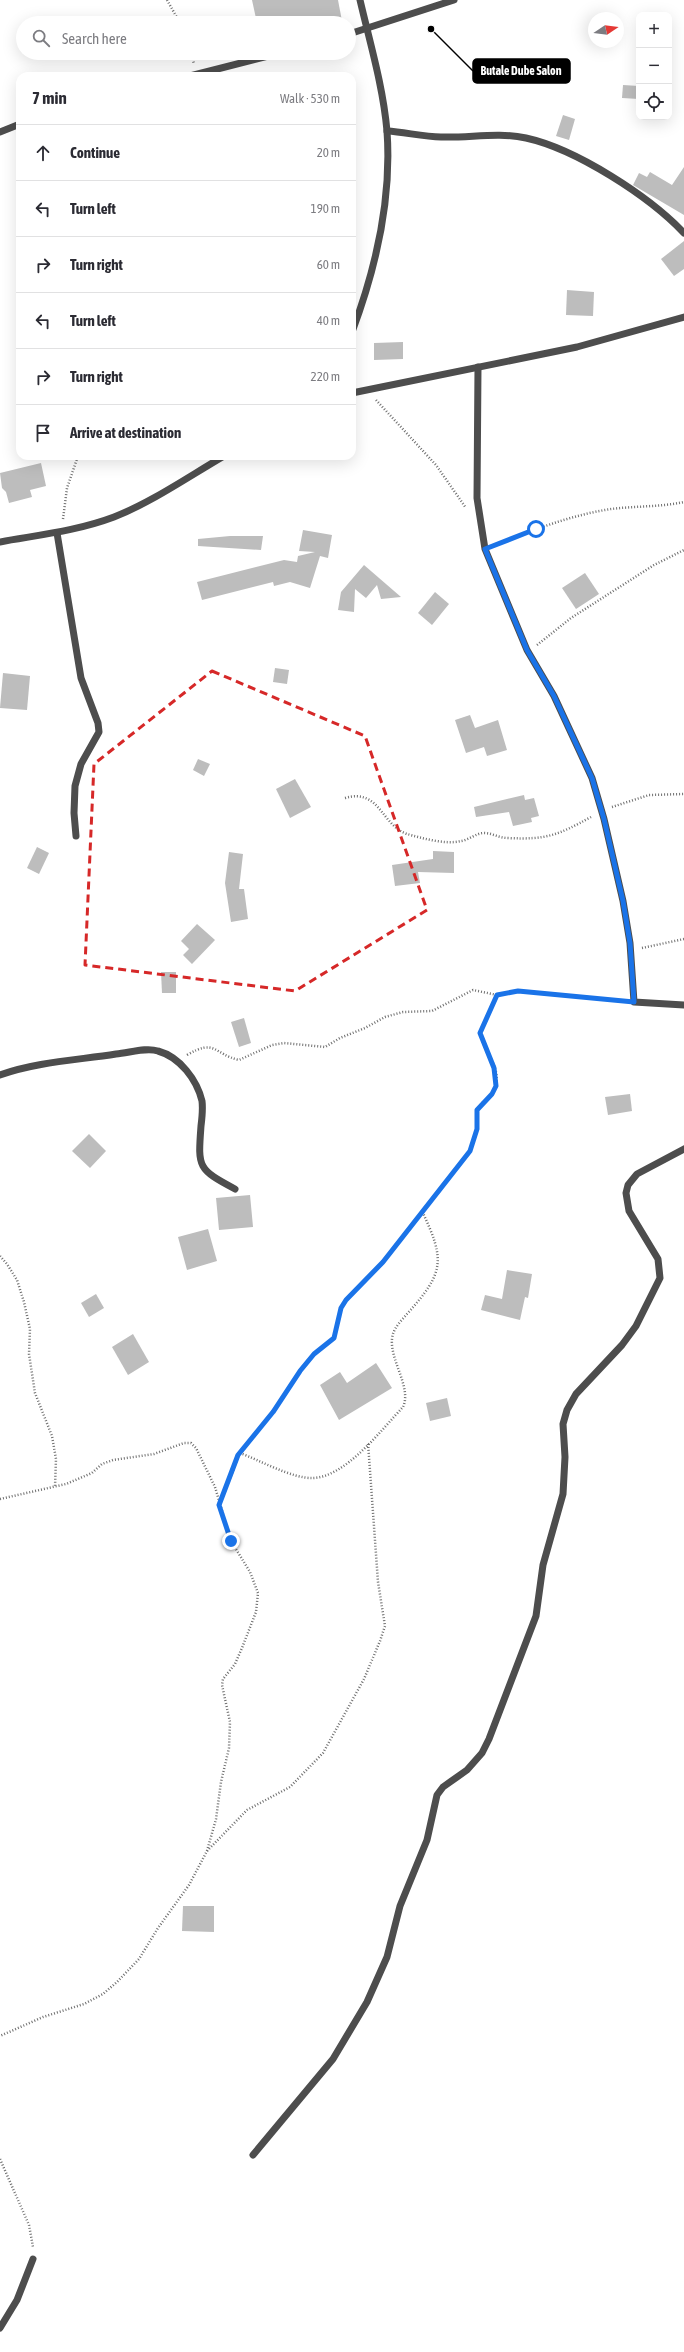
<!DOCTYPE html>
<html lang="en">
<head>
<meta charset="utf-8">
<style>
	:root { --surface:#fff; --page:#f2f2f3; --text:#2b2b33; --muted:#7c7c81; --line:#e1e1e2 }
	body { margin:0; font-family:"Asap Condensed",sans-serif; background:var(--page); color:var(--text) }
	.controls { position:absolute; right:12px; top:12px; display:grid; overflow:hidden; border-radius:8px; box-shadow:0 4px 16px #0002 }
	.controls button { width:36px; height:36px; display:grid; place-items:center; padding:0; border:0; border-bottom:1px solid var(--line); background:var(--surface); color:var(--text); font:20px sans-serif }
	.compass { position:absolute; left:588px; top:12px; width:36px; height:36px; border-radius:50%; background:var(--surface); box-shadow:0 4px 16px #0002; rotate:77deg }
	.stop { position:absolute; width:12px; height:12px; margin:-9px; border:3px solid #1a73e8; border-radius:50%; background:#fff }
	.stop.end { background:#1a73e8; border-color:#fff; box-shadow:0 1px 4px #0008 }
	.list { margin:0; padding:0; list-style:none }
	h2 { display:flex; justify-content:space-between; align-items:center; height:52px; margin:0; padding:0 16px; font-size:17px }
	h2 small { font-size:13px; font-weight:400; color:var(--muted) }
	.list li { display:grid; grid-template-columns:26px 1fr auto; gap:12px; align-items:center; box-sizing:border-box; height:56px; padding:0 16px; border-top:1px solid var(--line) }
	.list b { display:block; font-size:15px; white-space:nowrap }
	.list em { font-size:13px; font-style:normal; color:var(--muted) }
	.icon { flex:none; width:22px; height:22px; fill:none; stroke:currentColor; stroke-width:2; stroke-linecap:round; stroke-linejoin:round }
	.map { position:relative; flex:none; width:684px; height:2352px; overflow:hidden }
	.search { position:absolute; background:var(--surface); box-shadow:0 4px 16px #0002; left:16px; top:16px; width:340px; height:44px; display:flex; align-items:center; gap:10px; box-sizing:border-box; padding:0 14px; border-radius:22px; color:var(--muted); font-size:15px }
	.panel { position:absolute; background:var(--surface); box-shadow:0 4px 16px #0002; left:16px; top:72px; width:340px; height:388px; border-radius:12px }
	.map>svg:first-child { display:block }
</style>
</head>
<body>
<div class="map">
<svg width="684" height="2352" viewBox="0 0 684 2352">
	<rect width="100%" height="100%" fill="#fff"/>
	<g fill="#bdbdbd">
		<polygon points="252,0 338,0 342,21 332,23 257,23"/>
		<polygon points="623,85 639,86 639,99 622,98"/>
		<polygon points="563,115 575,119 569,140 556,136"/>
		<polygon points="684,167 684,215 633,185 639,173 647,177 650,172 672,185"/>
		<polygon points="684,241 684,269 674,276 661,259"/>
		<polygon points="567,290 594,292 593,316 566,315"/>
		<polygon points="403,342 403,359 374,360 374,343"/>
		<polygon points="41,463 46,486 30,490 32,497 9,503 6,492 2,488 0,473"/>
		<polygon points="303,530 332,535 328,558 320,556 310,588 290,582 274,586 273,582 202,600 197,582 284,560 297,562 298,556 315,552 299,551"/>
		<polygon points="230,536 263,536 261,550 198,546 198,539"/>
		<polygon points="364,565 401,597 381,599 377,585 366,598 355,589 354,612 338,610 341,592"/>
		<polygon points="585,573 599,594 576,609 562,588"/>
		<polygon points="435,592 449,604 432,625 418,613"/>
		<polygon points="275,668 289,670 287,684 273,682"/>
		<polygon points="3,673 30,676 27,710 0,708"/>
		<polygon points="470,715 475,728 498,720 507,750 487,756 484,747 466,753 455,720"/>
		<polygon points="198,759 210,764 204,776 193,770"/>
		<polygon points="295,779 311,807 290,818 276,789"/>
		<polygon points="524,795 525,800 534,798 539,816 531,818 532,822 513,826 509,812 476,817 474,807"/>
		<polygon points="37,847 49,853 39,874 27,868"/>
		<polygon points="433,851 454,852 454,873 418,872 420,883 395,886 392,865 433,859"/>
		<polygon points="229,852 243,854 239,889 244,889 248,919 231,922 225,883"/>
		<polygon points="197,924 215,940 192,964 183,955 189,949 181,941"/>
		<polygon points="161,972 176,972 176,993 162,993"/>
		<polygon points="244,1018 251,1043 239,1047 231,1022"/>
		<polygon points="630,1094 632,1111 608,1115 605,1097"/>
		<polygon points="89,1134 106,1151 90,1168 72,1151"/>
		<polygon points="250,1195 253,1227 219,1230 216,1198"/>
		<polygon points="208,1229 217,1261 187,1270 178,1237"/>
		<polygon points="507,1270 532,1274 528,1298 525,1297 520,1320 481,1310 485,1295 502,1299"/>
		<polygon points="96,1294 104,1308 89,1317 81,1303"/>
		<polygon points="133,1334 149,1362 128,1375 112,1347"/>
		<polygon points="376,1363 392,1388 339,1420 320,1385 340,1372 347,1383"/>
		<polygon points="447,1398 451,1416 430,1421 426,1403"/>
		<polygon points="183,1906 214,1906 214,1932 182,1931"/>
	</g>
	<g fill="none" stroke-linecap="round" stroke-linejoin="round">
		<g stroke="#6f6f6f" stroke-width="2.5" stroke-dasharray="1 2" stroke-linecap="butt">
			<polyline points="167,0 180,23"/>
			<polyline points="191,53 194,64"/>
			<polyline points="376,400 436,465 466,508"/>
			<polyline points="63,519 67,488 78,456"/>
			<path d="M496,545C533,530 571,515 611,509C635,506 661,507 684,502"/>
			<polyline points="537,645 571,618 654,565 684,550"/>
			<path d="M345,798C380,788 381,825 407,834C421,838 446,845 461,841C469,840 476,833 484,833C492,833 499,838 508,838C547,840 558,835 591,817"/>
			<polyline points="612,807 649,795 684,794"/>
			<polyline points="642,948 684,939"/>
			<path d="M187,1055C216,1038 213,1054 239,1060L272,1045L284,1043L325,1047L340,1038L365,1028L385,1017L403,1012L432,1011L473,990L497,995"/>
			<polyline points="0,1256 7,1264 17,1280 24,1302 30,1329 29,1354 35,1393 52,1436 56,1459 55,1487"/>
			<path d="M240,1453C259,1460 293,1479 313,1478C346,1477 382,1429 403,1407C412,1388 390,1361 392,1339C393,1328 401,1321 407,1314C445,1272 445,1260 422,1211"/>
			<polyline points="0,1499 66,1484 92,1473 102,1464 113,1460 154,1454 184,1443 191,1443 196,1448 215,1487 231,1541 250,1572 258,1593 256,1612 242,1648 235,1664 223,1679 222,1685 230,1722 229,1748 221,1782 216,1819 207,1851 189,1885 158,1928 139,1959 117,1982 103,1994 84,2004 43,2017 0,2036"/>
			<path d="M220,1504L239,1455L273,1412L300,1371L314,1355L334,1338L341,1308L346,1300L383,1262L470,1151L477,1129V1110C481,1102 490,1098 494,1090C504,1069 483,1052 480,1033L497,995L518,991L624,1001"/>
			<polyline points="207,1851 247,1810 290,1787 323,1753 364,1679 380,1641 385,1626 378,1582 368,1443"/>
			<polyline points="0,2159 29,2225 33,2247"/>
		</g>
		<g stroke="#4d4d4d" stroke-width="7">
			<polyline points="349,34 454,0"/>
			<polyline points="190,76 280,53"/>
			<path d="M387,131C405,132 423,137 441,137C470,138 498,132 526,138C576,149 649,196 684,233"/>
			<polyline points="0,132 20,124"/>
			<path d="M352,332C376,268 392,200 387,131C383,86 370,43 360,0"/>
			<polyline points="478,367 477,498 485,549 527,650 554,696 592,778 604,819 623,901 630,943 634,1002 684,1005"/>
			<polyline points="352,393 577,347 684,317"/>
			<polyline points="57,533 81,678 98,723 99,732 81,764 75,786 74,813 76,836"/>
			<path d="M0,542C38,535 77,531 114,517C152,502 188,477 224,456"/>
			<path d="M0,1075C36,1062 78,1060 116,1054C129,1053 146,1047 158,1051C180,1057 197,1080 202,1101C203,1109 202,1118 201,1126C198,1167 197,1169 235,1189"/>
			<polyline points="253,2155 333,2059 367,2002 387,1957 400,1906 427,1840 437,1795 443,1787 467,1770 482,1753 489,1739 536,1616 543,1565 563,1494 565,1457 563,1424 567,1410 576,1394 622,1345 636,1326 660,1278 658,1259 629,1211 626,1193 628,1185 637,1174 684,1149"/>
			<polyline points="0,2328 17,2300 33,2259"/>
		</g>
	</g>
	<g fill="none" stroke-linecap="round" stroke-linejoin="round">
		<polyline stroke="#1a73e8" stroke-width="5" points="231,1541 219,1505 238,1455 273,1412 300,1371 314,1354 334,1338 341,1308 346,1300 383,1262 470,1151 477,1129 477,1110 492,1094 496,1086 494,1068 480,1033 497,995 518,991 634,1002 630,943 623,901 604,819 592,778 554,696 527,650 485,549 536,529"/>
	</g>
	<path fill="none" stroke="#d62828" stroke-width="3" stroke-dasharray="8 5" stroke-linejoin="round" d="M212,671L365,736L427,910L295,991L85,965L94,764Z"/>
	<path fill="none" stroke="#000" stroke-width="1.5" d="M431 29L473 71"/>
	<circle fill="#000" stroke="#fff" stroke-width="1.5" cx="431" cy="29" r="4"/>
	<rect fill="#000" stroke="#000" stroke-width="1.5" x="473" y="59" width="97" height="24" rx="4"/>
	<g font-size="12" text-anchor="middle" font-weight="bold" fill="#fff">
		<text x="521" y="75">Butale Dube Salon</text>
	</g>
</svg>
<div class="controls">
<button>+</button>
<button>−</button>
<button><svg class="icon" aria-label="locate" viewBox="0 0 24 24"><circle cx="12" cy="12" r="6"/><path d="M12 2v4M12 18v4M2 12h4M18 12h4"/></svg></button>
</div>
<svg class="compass" viewBox="-18 -18 36 36"><path d="M0-13l5 13h-10z" fill="#e53935"/><path d="M0 13l5-13h-10z" fill="#7c7c81"/></svg>
<div class="stop" style="left:536px;top:529px"></div>
<div class="stop end" style="left:231px;top:1541px"></div>
<div class="search"><svg class="icon" aria-label="search" viewBox="0 0 24 24"><circle cx="10" cy="10" r="6"/><path d="M15 15l6 6"/></svg>Search here</div>
<section class="panel">
<h2>7 min<small>Walk · 530 m</small></h2>
<ul class="list">
<li><svg class="icon" aria-label="ahead" viewBox="0 0 24 24"><path d="M12 20V5M6 11l6-6 6 6"/></svg><div><b>Continue</b></div><em>20 m</em></li>
<li><svg class="icon" aria-label="left" viewBox="0 0 24 24"><path d="M17 20v-9H6M10 6l-5 5 5 5"/></svg><div><b>Turn left</b></div><em>190 m</em></li>
<li><svg class="icon" aria-label="right" viewBox="0 0 24 24"><path d="M7 20v-9h11M14 6l5 5-5 5"/></svg><div><b>Turn right</b></div><em>60 m</em></li>
<li><svg class="icon" aria-label="left" viewBox="0 0 24 24"><path d="M17 20v-9H6M10 6l-5 5 5 5"/></svg><div><b>Turn left</b></div><em>40 m</em></li>
<li><svg class="icon" aria-label="right" viewBox="0 0 24 24"><path d="M7 20v-9h11M14 6l5 5-5 5"/></svg><div><b>Turn right</b></div><em>220 m</em></li>
<li><svg class="icon" aria-label="arrive" viewBox="0 0 24 24"><path d="M6 21V4h12l-3 4 3 4H6"/></svg><div><b>Arrive at destination</b></div></li>
</ul>
</section>
</div>
</body>
</html>
